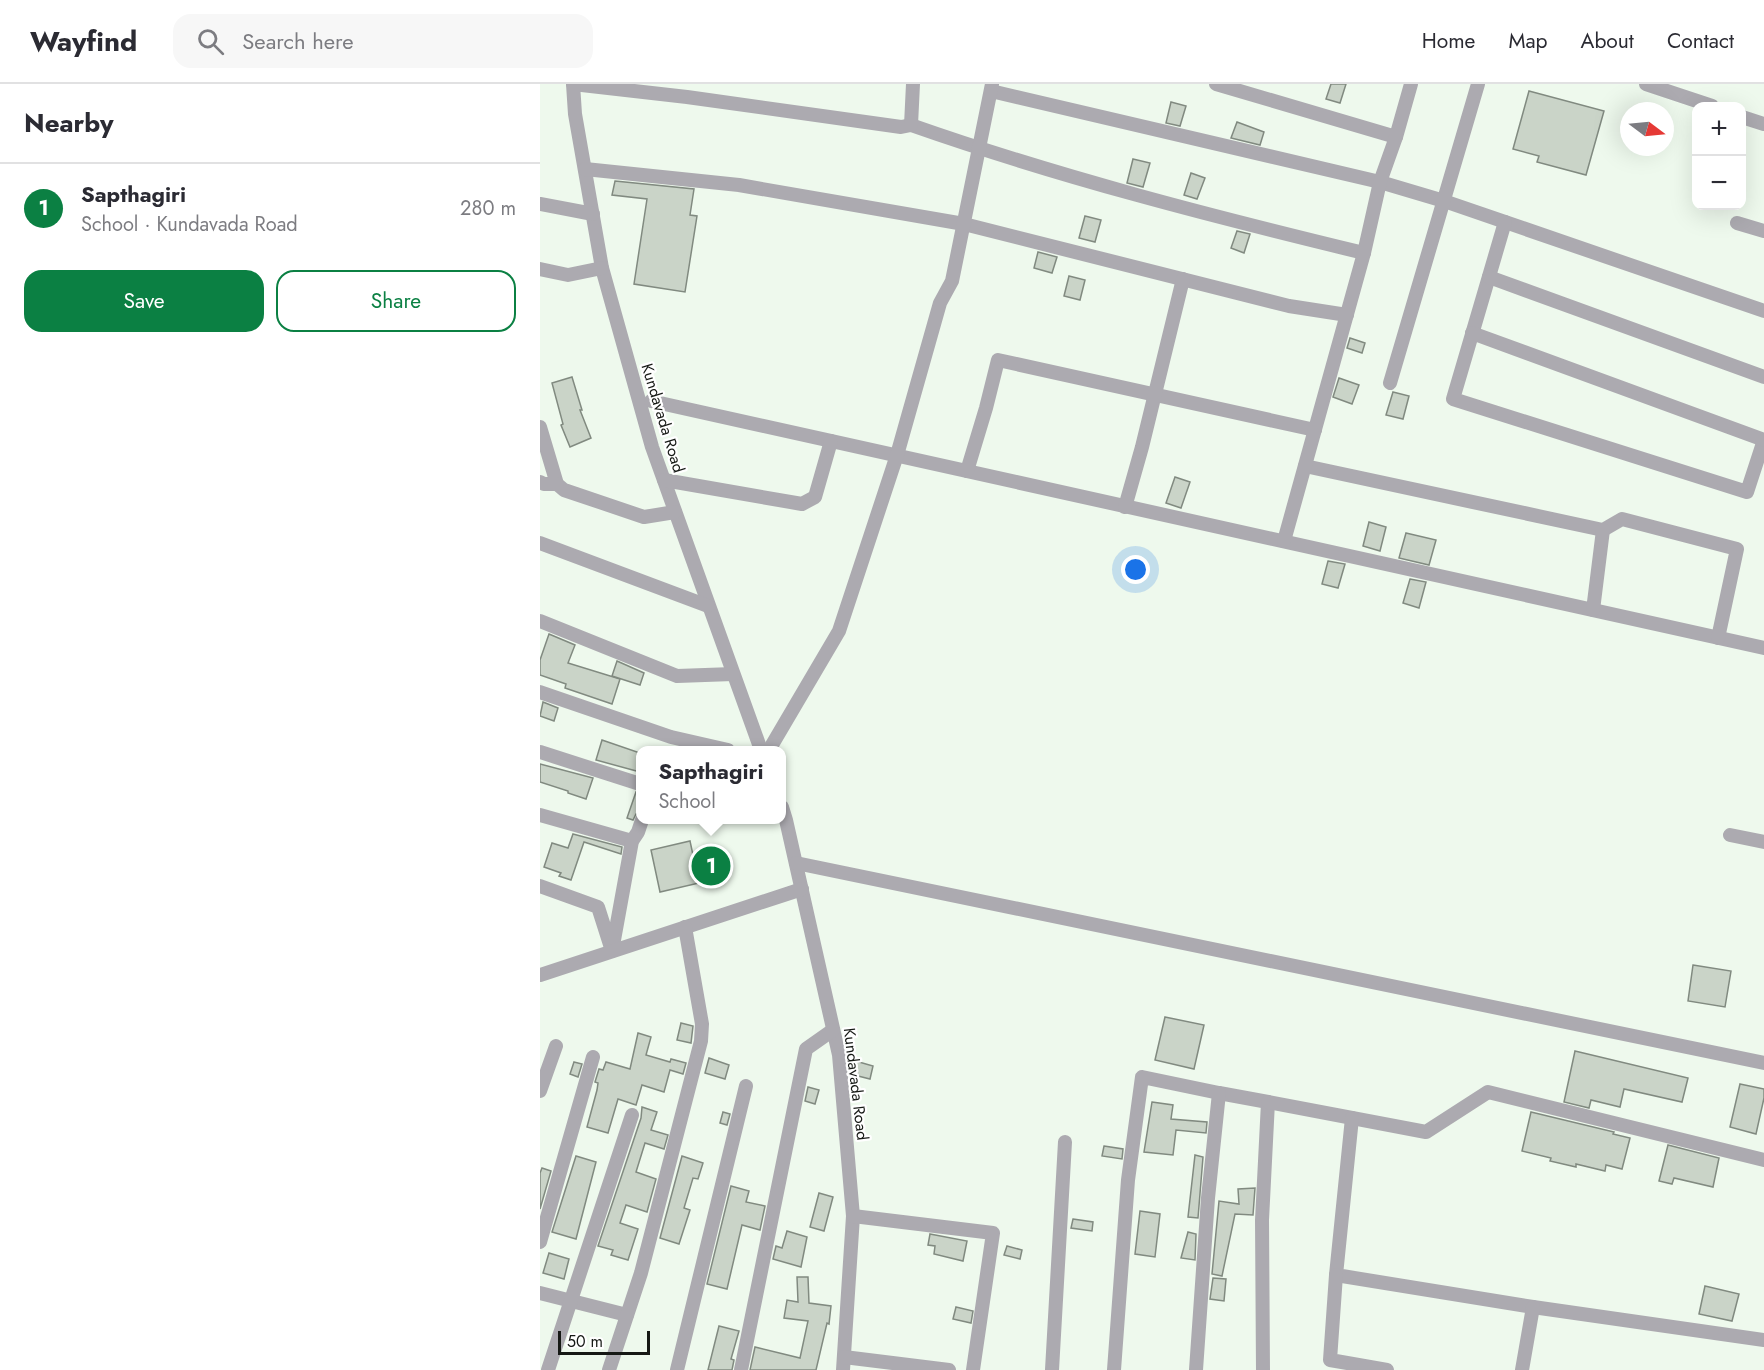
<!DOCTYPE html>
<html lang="en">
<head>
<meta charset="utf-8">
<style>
	:root { --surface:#fff; --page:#f7f7f7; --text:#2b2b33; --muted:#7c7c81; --line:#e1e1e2; --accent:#0b8043 }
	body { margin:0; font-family:Jost,sans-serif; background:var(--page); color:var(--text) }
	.controls { position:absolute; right:18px; top:18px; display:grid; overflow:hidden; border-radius:12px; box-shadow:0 6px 24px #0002 }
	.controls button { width:54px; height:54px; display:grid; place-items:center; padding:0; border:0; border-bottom:2px solid var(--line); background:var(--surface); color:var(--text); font:30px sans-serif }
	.compass { position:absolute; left:1080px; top:18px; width:54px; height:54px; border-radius:50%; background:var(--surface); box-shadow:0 6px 24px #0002; rotate:106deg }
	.scale { position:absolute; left:18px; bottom:15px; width:92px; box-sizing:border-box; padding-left:6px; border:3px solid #161915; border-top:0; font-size:16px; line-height:21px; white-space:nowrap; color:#161915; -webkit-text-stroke:4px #fff; paint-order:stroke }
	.you { position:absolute; left:596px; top:486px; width:21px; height:21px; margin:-15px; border:4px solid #fff; border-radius:50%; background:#1a73e8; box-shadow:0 0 0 9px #1a73e833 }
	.badge { display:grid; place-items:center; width:39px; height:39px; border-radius:50%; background:var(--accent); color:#fff; font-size:20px; font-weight:700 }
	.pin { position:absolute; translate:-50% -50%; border:3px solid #fff; box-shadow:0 2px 6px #0006 }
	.popup { position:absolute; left:96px; top:662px; width:150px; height:78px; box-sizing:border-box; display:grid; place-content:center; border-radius:12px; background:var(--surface); filter:drop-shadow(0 2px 4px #0005); font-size:20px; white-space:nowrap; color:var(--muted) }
	.popup b { font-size:22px; color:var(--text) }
	.popup::after { content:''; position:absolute; left:50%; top:100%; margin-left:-12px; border:12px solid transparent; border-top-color:var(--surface) }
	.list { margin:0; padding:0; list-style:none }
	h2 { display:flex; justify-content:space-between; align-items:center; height:78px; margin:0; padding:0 24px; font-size:26px }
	h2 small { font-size:20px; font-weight:400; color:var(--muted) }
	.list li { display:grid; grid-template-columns:39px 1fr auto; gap:18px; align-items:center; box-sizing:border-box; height:90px; padding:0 24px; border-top:2px solid var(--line) }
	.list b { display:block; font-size:22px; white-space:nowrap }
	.list p { margin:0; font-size:20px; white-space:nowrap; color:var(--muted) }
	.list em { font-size:20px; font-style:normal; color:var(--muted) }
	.actions { display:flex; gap:12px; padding:18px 24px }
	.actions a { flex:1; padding:14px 0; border:2px solid var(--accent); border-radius:18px; text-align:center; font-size:21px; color:var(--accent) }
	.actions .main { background:var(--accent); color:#fff }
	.icon { flex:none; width:33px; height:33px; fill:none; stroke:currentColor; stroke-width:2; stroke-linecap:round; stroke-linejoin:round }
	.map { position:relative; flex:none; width:1224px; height:1286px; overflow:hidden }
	header { display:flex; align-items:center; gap:36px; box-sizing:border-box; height:84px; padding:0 30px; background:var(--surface); border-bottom:2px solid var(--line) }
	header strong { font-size:28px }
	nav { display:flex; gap:33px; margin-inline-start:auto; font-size:21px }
	.search { width:420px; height:54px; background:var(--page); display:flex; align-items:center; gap:15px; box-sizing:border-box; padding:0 21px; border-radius:18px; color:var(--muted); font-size:22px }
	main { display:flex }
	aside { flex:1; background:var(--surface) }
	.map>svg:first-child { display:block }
</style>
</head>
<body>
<header>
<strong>Wayfind</strong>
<div class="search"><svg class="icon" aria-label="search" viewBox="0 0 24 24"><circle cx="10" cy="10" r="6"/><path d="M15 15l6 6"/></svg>Search here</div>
<nav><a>Home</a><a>Map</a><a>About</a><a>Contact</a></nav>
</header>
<main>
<aside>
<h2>Nearby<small></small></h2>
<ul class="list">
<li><span class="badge">1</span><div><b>Sapthagiri</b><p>School · Kundavada Road</p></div><em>280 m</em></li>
</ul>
<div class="actions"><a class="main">Save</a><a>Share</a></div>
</aside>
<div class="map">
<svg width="1224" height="1286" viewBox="0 0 1224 1286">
	<rect width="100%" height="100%" fill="#eef9ed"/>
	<g fill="#cad4c8" stroke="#818a80" stroke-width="1.5">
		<polygon points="791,0 806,0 800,19 786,15"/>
		<polygon points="989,7 1064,27 1046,91 997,78 999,72 973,65"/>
		<polygon points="631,18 646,22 640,42 626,39"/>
		<polygon points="697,38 724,48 720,61 691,54"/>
		<polygon points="593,75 610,79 603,103 587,99"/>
		<polygon points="651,89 665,94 657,115 644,111"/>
		<polygon points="75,97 154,105 150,131 157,132 145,208 94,200 107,115 72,111"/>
		<polygon points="545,132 561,136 555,158 539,154"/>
		<polygon points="697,147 710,150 704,169 691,164"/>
		<polygon points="498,168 517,173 512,189 494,184"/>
		<polygon points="529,192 545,196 540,216 524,212"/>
		<polygon points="810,254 825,259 822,269 807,264"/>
		<polygon points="32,293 42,326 40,326 51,354 30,363 21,341 23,340 12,299"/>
		<polygon points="799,294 819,301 812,320 793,313"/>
		<polygon points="853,308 869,312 863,335 846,331"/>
		<polygon points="635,393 650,398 641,424 626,419"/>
		<polygon points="829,438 846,443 840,467 823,462"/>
		<polygon points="866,449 896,456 889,481 859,474"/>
		<polygon points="788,477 805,480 798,504 782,500"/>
		<polygon points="870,495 886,498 879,524 863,519"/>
		<polygon points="9,550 35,561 28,579 80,595 72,620 25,604 26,600 0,591 0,576"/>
		<polygon points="77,577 104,589 100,601 72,592"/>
		<polygon points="3,618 18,624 14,637 0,632"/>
		<polygon points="62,656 100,669 100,688 56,676"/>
		<polygon points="0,680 53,694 46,715 28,709 28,707 0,698"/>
		<polygon points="96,708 100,709 100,727 96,730 93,736 87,734"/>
		<polygon points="33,750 82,763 81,770 44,758 31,796 19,792 21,789 4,783 12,759 28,764"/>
		<polygon points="150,757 159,799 120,808 111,766"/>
		<polygon points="1153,881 1191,887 1185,923 1148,917"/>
		<polygon points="625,933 664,941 654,985 615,976"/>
		<polygon points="141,939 153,942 151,959 137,956"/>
		<polygon points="98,949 111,953 106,971 130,978 131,975 146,979 143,990 130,986 124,1008 102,1001 96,1021 78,1015 68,1049 47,1043 57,1006 58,999 55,998 59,985 63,986 66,978 90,985"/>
		<polygon points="1035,967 1148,994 1142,1018 1084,1005 1080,1023 1051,1016 1049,1024 1024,1018"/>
		<polygon points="169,974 189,981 185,995 165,989"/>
		<polygon points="312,976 333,982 330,995 310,990"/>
		<polygon points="34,978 42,980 38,993 30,990"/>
		<polygon points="1200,1000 1224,1005 1224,1014 1216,1050 1190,1043"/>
		<polygon points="268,1003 279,1006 275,1020 265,1017"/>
		<polygon points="612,1018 633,1021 631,1035 667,1038 666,1049 636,1046 633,1071 604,1068"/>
		<polygon points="102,1023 117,1028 111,1046 128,1051 124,1065 105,1059 96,1088 116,1095 107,1128 86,1121 80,1139 98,1145 88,1176 71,1171 73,1166 58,1162 101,1034"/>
		<polygon points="183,1028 190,1030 187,1041 180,1039"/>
		<polygon points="991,1028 1074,1048 1073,1050 1090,1054 1082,1085 1066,1081 1065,1087 1036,1080 1036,1083 1010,1077 1011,1074 982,1067"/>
		<polygon points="1128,1061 1179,1074 1173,1103 1134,1094 1132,1100 1119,1097"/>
		<polygon points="564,1062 583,1065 582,1075 562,1072"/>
		<polygon points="655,1071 663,1073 658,1134 648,1133"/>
		<polygon points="36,1072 56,1078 36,1155 12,1148"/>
		<polygon points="142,1072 163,1079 158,1095 153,1094 144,1124 150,1126 139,1160 120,1154"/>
		<polygon points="2,1084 11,1087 0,1125 0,1089"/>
		<polygon points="191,1102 209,1107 206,1118 225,1122 220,1146 202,1141 187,1205 167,1200"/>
		<polygon points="715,1104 713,1131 695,1130 682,1192 672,1190 679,1117 699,1120 698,1105"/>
		<polygon points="279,1109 293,1113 284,1147 270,1143"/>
		<polygon points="600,1127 620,1130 615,1173 595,1170"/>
		<polygon points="533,1135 553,1138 552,1147 531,1144"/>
		<polygon points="247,1147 267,1153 261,1183 233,1175 236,1162 242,1164"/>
		<polygon points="648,1148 656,1150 655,1176 641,1174"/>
		<polygon points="390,1150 427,1157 423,1177 394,1170 395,1162 388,1161"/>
		<polygon points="467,1162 482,1166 480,1175 464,1171"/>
		<polygon points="9,1169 29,1175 24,1195 3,1189"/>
		<polygon points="257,1193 268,1193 269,1219 291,1222 289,1240 287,1239 276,1286 210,1286 215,1263 260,1274 268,1237 244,1234 247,1216 258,1218"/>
		<polygon points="673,1194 686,1195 684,1217 670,1215"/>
		<polygon points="1165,1202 1199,1210 1192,1237 1159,1230"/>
		<polygon points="416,1223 433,1227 431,1239 413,1235"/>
		<polygon points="179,1242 199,1247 191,1275 194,1276 192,1286 168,1286"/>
	</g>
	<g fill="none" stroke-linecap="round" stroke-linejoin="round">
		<g stroke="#acaab0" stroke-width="14">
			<path d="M33,0L147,13L361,43L371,41C519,93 671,132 824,169"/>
			<polyline points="33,0 35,30 62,184 112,363 221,666"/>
			<polyline points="676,0 856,53"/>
			<polyline points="1106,0 1172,22"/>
			<polyline points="451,7 840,98 904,117 1224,227"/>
			<polyline points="1202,33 1224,40"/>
			<polyline points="371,41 373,0"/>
			<polyline points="45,85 199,101 424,140 749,222 807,231"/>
			<polyline points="0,120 53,130"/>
			<polyline points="965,138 913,315 1207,408 1224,356"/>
			<polyline points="1197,139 1224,147"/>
			<polyline points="0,185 28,191 62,184"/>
			<polyline points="949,193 1224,293"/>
			<polyline points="932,249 1224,356"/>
			<polyline points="850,299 938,0"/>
			<polyline points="111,317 1224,564"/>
			<polyline points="0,343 17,400 24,406 104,433 135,428"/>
			<polyline points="765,382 1063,446 1082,435 1197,465 1178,554"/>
			<polyline points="427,387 446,324 458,276 775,346"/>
			<polyline points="124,396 262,420 275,413 291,357"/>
			<polyline points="0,398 4,400 17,400"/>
			<polyline points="585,423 602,363 643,195"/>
			<polyline points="744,457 824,169 840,98 856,53 871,0"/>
			<polyline points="0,459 168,522"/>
			<polyline points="1053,526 1063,446"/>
			<polyline points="0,537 137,592 193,590"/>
			<polyline points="0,608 131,653 188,666"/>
			<polyline points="229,666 299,547 357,371 400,219 412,197 452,0"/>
			<polyline points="0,668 100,700"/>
			<polyline points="242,723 246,736 299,971 313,1132 303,1286"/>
			<polyline points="0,731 92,757"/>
			<polyline points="1190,751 1224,758"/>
			<polyline points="256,779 1224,979"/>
			<polyline points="0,802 58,823 72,867 92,757 98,748 102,736"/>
			<polyline points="0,891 262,805"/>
			<polyline points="0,1007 16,962"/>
			<polyline points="679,1009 728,1018 722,1136 723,1286"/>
			<polyline points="728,1018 886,1048 948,1008 1224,1076"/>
			<polyline points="812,1034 796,1191 993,1223 1224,1256"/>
			<polyline points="313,1132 453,1149 433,1286"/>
			<polyline points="0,1158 53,973"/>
			<polyline points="796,1191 790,1276 847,1286"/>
			<polyline points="0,1209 87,1231"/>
			<polyline points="304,1273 409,1286"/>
			<polyline points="8,1286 92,1031"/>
			<polyline points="69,1286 101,1189 161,957 162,940 145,843"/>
			<polyline points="137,1286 206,1002"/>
			<polyline points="201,1286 266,965 293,946"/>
			<polyline points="512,1286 525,1058"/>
			<polyline points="574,1286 588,1096 602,993 679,1009 668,1114 656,1286"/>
			<polyline points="982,1286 993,1223"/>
		</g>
	</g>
	<g text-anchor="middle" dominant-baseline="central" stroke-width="4.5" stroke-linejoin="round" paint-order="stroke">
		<g font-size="16" fill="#161915" stroke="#fff">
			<text transform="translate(123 334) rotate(73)">Kundavada Road</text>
			<text transform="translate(316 1000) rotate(83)">Kundavada Road</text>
		</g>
	</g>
</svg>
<div class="controls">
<button>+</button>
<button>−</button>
</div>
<svg class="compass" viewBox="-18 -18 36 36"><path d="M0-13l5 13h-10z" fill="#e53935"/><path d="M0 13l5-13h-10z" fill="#7c7c81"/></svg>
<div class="scale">50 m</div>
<div class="you"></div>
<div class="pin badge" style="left:171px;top:782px">1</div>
<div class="popup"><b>Sapthagiri</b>School</div>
</div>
</main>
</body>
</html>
